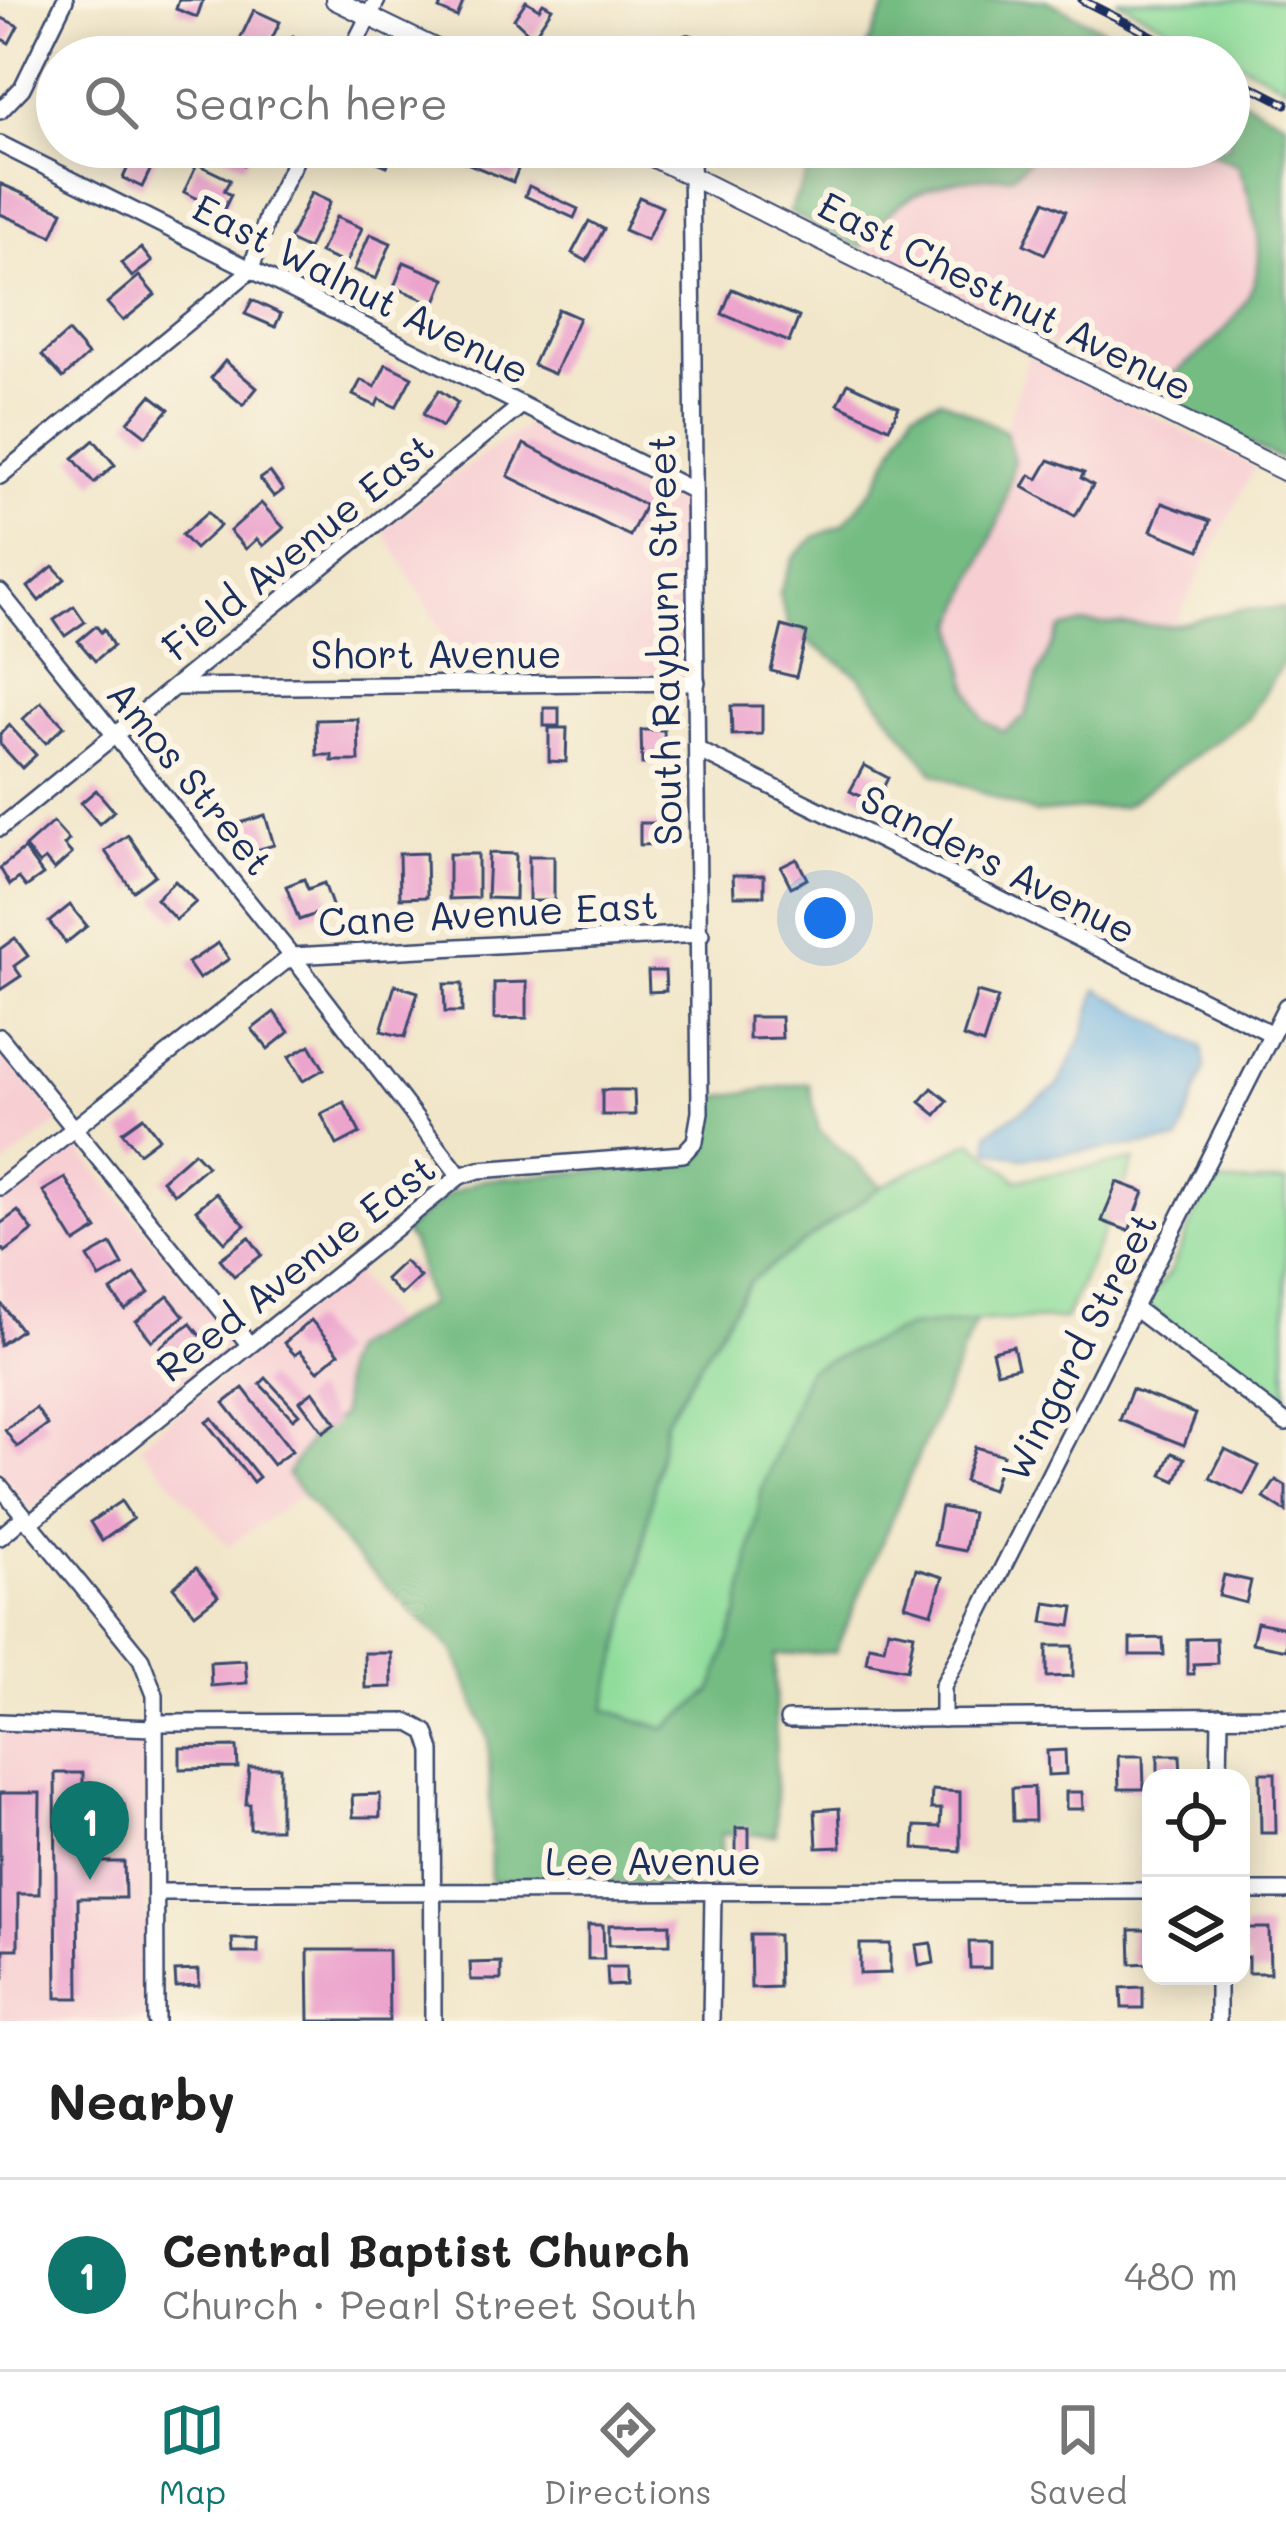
<!DOCTYPE html>
<html lang="en">
<head>
<meta charset="utf-8">
<style>
	:root { --surface:#fff; --page:#f6f6f6; --text:#222; --muted:#767676; --line:#e0e0e0; --accent:#0f766e }
	body { margin:0; font-family:Mali,sans-serif; background:var(--page); color:var(--text) }
	.controls { position:absolute; right:36px; bottom:36px; display:grid; overflow:hidden; border-radius:24px; box-shadow:0 6px 30px #0003 }
	.controls button { width:108px; height:108px; display:grid; place-items:center; padding:0; border:0; border-bottom:3px solid var(--line); background:var(--surface); color:var(--text); font:60px sans-serif }
	.you { position:absolute; left:825px; top:918px; width:42px; height:42px; margin:-30px; border:9px solid #fff; border-radius:50%; background:#1a73e8; box-shadow:0 0 0 18px #1a73e833 }
	.badge { display:grid; place-items:center; width:78px; height:78px; border-radius:50%; background:var(--accent); color:#fff; font-size:39px; font-weight:700 }
	.pin { position:absolute; translate:-50% -99px; filter:drop-shadow(0 3px 6px #0008) }
	.pin::after { content:''; position:absolute; top:63px; width:42px; height:36px; background:inherit; clip-path:polygon(0 0,100% 0,50% 100%) }
	.list { margin:0; padding:0; list-style:none }
	h2 { display:flex; justify-content:space-between; align-items:center; height:156px; margin:0; padding:0 48px; font-size:51px }
	h2 small { font-size:39px; font-weight:400; color:var(--muted) }
	.list li { display:grid; grid-template-columns:78px 1fr auto; gap:36px; align-items:center; box-sizing:border-box; height:192px; padding:0 48px; border-top:3px solid var(--line) }
	.list b { display:block; font-size:45px; white-space:nowrap }
	.list p { margin:0; font-size:39px; white-space:nowrap; color:var(--muted) }
	.list em { font-size:39px; font-style:normal; color:var(--muted) }
	.icon { flex:none; width:66px; height:66px; fill:none; stroke:currentColor; stroke-width:2; stroke-linecap:round; stroke-linejoin:round }
	.map { position:relative; flex:none; width:1286px; height:2021px; overflow:hidden }
	.search { position:absolute; background:var(--surface); box-shadow:0 6px 30px #0003; left:36px; right:36px; top:36px; height:132px; display:flex; align-items:center; gap:30px; box-sizing:border-box; padding:0 42px; border-radius:66px; color:var(--muted); font-size:45px }
	.sheet { height:348px; background:var(--surface) }
	nav { display:flex; justify-content:space-around; align-items:center; box-sizing:border-box; height:168px; border-top:3px solid var(--line); background:var(--surface); font-size:33px; color:var(--muted) }
	nav a { display:grid; justify-items:center; gap:6px }
	nav .on { color:var(--accent) }
	.map>svg:first-child { display:block }
</style>
</head>
<body>
<div class="map">
<svg width="1286" height="2021" viewBox="0 0 1286 2021">
	<rect width="100%" height="100%" fill="#fcf5e5"/>
	<filter id="ink" filterUnits="userSpaceOnUse"><feTurbulence type="fractalNoise" baseFrequency=".00833" numOctaves="2"/><feDisplacementMap in="SourceGraphic" scale="24" xChannelSelector="R" yChannelSelector="G"/><feConvolveMatrix kernelMatrix="1 2 1 2 8 2 1 2 1" color-interpolation-filters="sRGB"/></filter>
	<filter id="wash" filterUnits="userSpaceOnUse"><feTurbulence type="fractalNoise" baseFrequency=".004" numOctaves="4" result="noise"/><feDisplacementMap in="SourceGraphic" scale="48" xChannelSelector="R" yChannelSelector="G"/><feGaussianBlur stdDeviation="2.7" result="paint"/><feColorMatrix in="noise" values="0 0 0 0 0 0 0 0 0 0 0 0 0 0 0 0 0 1.4 0 .05"/><feComposite in="paint" operator="in"/></filter>
	<g filter="url(#wash)">
		<rect width="100%" height="100%" fill="#f1e6c9"/>
		<g fill="#f7cfd3">
			<polygon points="1045,147 1197,147 1238,165 1255,214 1259,261 1244,308 1183,369 1147,392 861,248 903,198 962,177 1011,176"/>
			<polygon points="1029,354 1255,467 1174,625 1083,623 1038,675 1025,716 1004,732 982,720 968,687 956,623 1002,513 1013,460 1005,433"/>
			<polygon points="533,421 686,500 688,673 467,675 383,530 431,491"/>
			<polygon points="0,1048 60,1121 0,1169"/>
			<polygon points="74,1142 235,1343 30,1510 0,1471 0,1199"/>
			<polygon points="353,1272 394,1324 350,1349 342,1368 342,1415 311,1438 287,1475 303,1495 228,1546 139,1445"/>
			<polygon points="0,1732 145,1737 148,2021 0,2021"/>
		</g>
		<g fill="#90dd9b" stroke="#56867c" stroke-width="3">
			<polygon points="1116,0 1286,0 1286,86"/>
			<polygon points="972,1141 1017,1180 1135,1160 1065,1319 976,1321 909,1327 739,1612 712,1691 665,1729 604,1709 639,1568 666,1419 750,1281 882,1186"/>
			<polygon points="1286,1182 1286,1411 1145,1305 1171,1270 1209,1183"/>
		</g>
		<g fill="#74bc83" stroke="#487670" stroke-width="3">
			<polygon points="889,0 1046,0 1158,57 862,57"/>
			<path d="M1229,93L1286,122V462L1147,392C1192,363 1256,317 1259,257C1260,225 1249,195 1238,165L1197,147H1229Z"/>
			<path d="M820,147H1045L1011,176C945,177 898,188 861,248L789,212Z"/>
			<polygon points="941,399 1005,431 1014,460 1002,513 956,623 968,687 983,720 1004,732 1025,717 1038,675 1060,629 1083,623 1172,626 1238,610 1283,608 1286,658 1248,718 1124,806 1034,813 933,773 859,676 790,629 779,595 793,558 815,537 844,524 876,485 913,410"/>
			<polygon points="809,1083 819,1130 882,1186 750,1281 666,1419 639,1568 605,1710 665,1729 712,1691 739,1612 762,1489 808,1369 909,1327 976,1321 835,1652 775,1655 776,1835 721,1834 721,1882 491,1882 489,1740 454,1651 348,1549 287,1475 311,1438 342,1415 342,1368 350,1348 429,1304 412,1242 402,1232 448,1195 481,1180 683,1164 708,1148 709,1098"/>
		</g>
		<polygon fill="#6bb1e1" stroke="#4370a0" stroke-width="3" points="1097,989 1202,1047 1205,1067 1179,1141 1021,1158 989,1150 989,1132 1058,1086 1083,1036"/>
		<g id="blocks">
			<g fill="#eca4cd">
				<polygon points="179,0 203,0 197,17 176,9"/>
				<polygon points="443,0 464,0 457,17 439,9"/>
				<polygon points="526,1 539,9 543,3 552,8 533,37 514,19"/>
				<polygon points="254,10 280,22 263,57 237,45"/>
				<polygon points="0,17 18,26 9,43 0,38"/>
				<polygon points="293,36 310,45 304,57 284,56"/>
				<polygon points="124,147 160,150 142,187 123,178 129,165 117,160"/>
				<polygon points="209,147 243,147 251,151 244,165"/>
				<polygon points="369,147 395,147 387,166 365,157"/>
				<polygon points="464,147 493,147 522,159 513,182 459,160"/>
				<polygon points="197,164 230,180 224,191 231,195 223,211 184,192"/>
				<polygon points="1,184 63,211 52,236 0,214"/>
				<polygon points="529,186 578,209 574,218 525,196"/>
				<polygon points="311,193 330,202 308,249 289,240"/>
				<polygon points="639,197 662,207 647,240 624,230"/>
				<polygon points="1045,201 1066,211 1045,254 1024,244"/>
				<polygon points="336,217 362,228 346,264 320,253"/>
				<polygon points="589,221 604,229 587,261 572,253"/>
				<polygon points="370,234 391,243 376,279 354,270"/>
				<polygon points="141,248 152,262 132,277 121,263"/>
				<polygon points="404,262 445,279 435,304 394,287"/>
				<polygon points="139,276 155,295 123,321 107,303"/>
				<polygon points="732,289 799,317 789,342 722,314"/>
				<polygon points="252,300 281,314 275,327 245,314"/>
				<polygon points="558,309 579,318 554,374 533,365"/>
				<polygon points="68,332 88,355 63,378 42,355"/>
				<polygon points="225,361 257,388 243,405 211,378"/>
				<polygon points="386,364 412,377 396,407 379,399 376,406 353,395 361,380 375,387"/>
				<polygon points="848,383 899,407 889,428 838,404"/>
				<polygon points="439,390 458,403 442,427 423,414"/>
				<polygon points="151,395 169,409 146,436 128,422"/>
				<polygon points="94,440 115,465 94,483 73,458"/>
				<polygon points="524,444 645,505 630,536 508,476"/>
				<polygon points="1049,460 1084,473 1081,478 1093,485 1075,516 1023,487 1030,475 1038,479"/>
				<polygon points="270,472 283,490 274,497 260,479"/>
				<polygon points="261,503 284,528 263,546 257,539 246,549 230,531"/>
				<polygon points="1162,503 1210,521 1200,550 1151,531"/>
				<polygon points="208,512 220,526 195,549 182,535"/>
				<polygon points="53,566 65,579 39,601 28,587"/>
				<polygon points="74,606 85,622 65,636 54,620"/>
				<polygon points="96,626 101,632 104,629 113,646 95,661 78,641"/>
				<polygon points="782,626 807,633 796,677 771,671"/>
				<polygon points="41,702 64,726 46,743 23,719"/>
				<polygon points="731,706 762,706 762,734 732,735"/>
				<rect x="544" y="708" width="15" height="18"/>
				<polygon points="358,719 359,761 332,761 332,755 317,755 316,720"/>
				<polygon points="9,725 36,755 22,768 0,744 0,734"/>
				<polygon points="549,728 567,728 566,762 549,761"/>
				<polygon points="641,730 664,730 665,764 642,764"/>
				<polygon points="864,765 888,778 875,804 850,791"/>
				<polygon points="96,790 114,811 99,824 81,803"/>
				<polygon points="265,815 274,845 246,853 237,824"/>
				<polygon points="53,822 69,840 64,845 72,854 54,870 45,859 39,864 25,847"/>
				<polygon points="640,823 668,823 669,844 640,845"/>
				<polygon points="128,835 155,875 133,891 105,851"/>
				<polygon points="24,849 43,875 26,887 19,878 10,885 0,868"/>
				<polygon points="426,853 427,897 400,898 399,854"/>
				<polygon points="489,853 516,854 515,899 487,898"/>
				<polygon points="449,854 478,854 478,898 449,899"/>
				<rect x="529" y="856" width="25" height="45"/>
				<polygon points="797,859 807,879 791,887 781,867"/>
				<polygon points="733,875 764,875 764,896 734,896"/>
				<polygon points="304,879 308,889 324,883 333,908 299,920 286,886"/>
				<polygon points="175,881 196,902 176,920 156,899"/>
				<polygon points="70,905 87,926 66,943 49,922"/>
				<polygon points="15,938 28,956 14,966 21,976 0,990 0,949"/>
				<polygon points="218,943 229,959 199,979 188,963"/>
				<polygon points="648,971 665,971 666,991 649,992"/>
				<polygon points="527,982 527,1018 494,1019 494,983"/>
				<polygon points="444,984 462,984 462,1012 445,1012"/>
				<polygon points="395,985 418,992 405,1037 381,1031"/>
				<polygon points="977,992 998,998 983,1044 963,1037"/>
				<polygon points="274,1012 289,1032 268,1049 252,1029"/>
				<polygon points="749,1017 781,1017 782,1038 749,1039"/>
				<polygon points="310,1045 324,1069 303,1081 289,1057"/>
				<polygon points="932,1088 948,1101 936,1115 920,1102"/>
				<polygon points="602,1090 634,1090 635,1115 602,1115"/>
				<polygon points="344,1102 360,1133 337,1145 321,1114"/>
				<polygon points="143,1117 159,1138 139,1153 122,1132"/>
				<polygon points="194,1152 207,1166 174,1194 162,1180"/>
				<polygon points="65,1178 97,1229 75,1243 43,1191"/>
				<polygon points="1117,1182 1144,1192 1129,1231 1102,1221"/>
				<polygon points="216,1193 245,1225 225,1242 196,1210"/>
				<polygon points="18,1211 33,1231 5,1252 0,1246 0,1224"/>
				<polygon points="249,1237 262,1255 234,1276 220,1259"/>
				<polygon points="111,1244 123,1265 100,1278 88,1257"/>
				<polygon points="404,1261 420,1277 401,1295 385,1279"/>
				<polygon points="135,1274 149,1293 125,1310 111,1291"/>
				<polygon points="168,1296 184,1316 152,1341 136,1321"/>
				<polygon points="0,1302 21,1330 0,1345"/>
				<polygon points="311,1320 339,1353 318,1371 300,1351 295,1355 284,1343"/>
				<polygon points="190,1323 204,1341 174,1365 160,1347"/>
				<polygon points="1013,1346 1018,1367 997,1372 992,1351"/>
				<polygon points="266,1378 299,1414 293,1419 260,1384"/>
				<polygon points="243,1388 292,1451 273,1465 224,1403"/>
				<polygon points="1132,1389 1196,1414 1184,1445 1120,1420"/>
				<polygon points="313,1391 336,1423 323,1432 300,1401"/>
				<polygon points="36,1408 48,1425 17,1447 5,1430"/>
				<polygon points="212,1418 259,1477 253,1482 206,1422"/>
				<polygon points="975,1447 1003,1455 992,1490 964,1481"/>
				<polygon points="1225,1449 1259,1466 1244,1495 1210,1478"/>
				<polygon points="1172,1453 1185,1458 1176,1481 1162,1475"/>
				<polygon points="1276,1480 1286,1486 1286,1512 1264,1498"/>
				<polygon points="121,1501 133,1519 102,1541 90,1522"/>
				<polygon points="941,1507 972,1513 965,1551 934,1545"/>
				<polygon points="196,1568 218,1596 195,1614 173,1587"/>
				<polygon points="916,1569 943,1577 932,1613 905,1605"/>
				<polygon points="1224,1575 1251,1581 1246,1603 1219,1596"/>
				<polygon points="1046,1603 1074,1607 1071,1626 1043,1622"/>
				<polygon points="1257,1622 1286,1628 1286,1650 1252,1643"/>
				<polygon points="888,1629 914,1634 907,1670 866,1662 869,1645 884,1648"/>
				<polygon points="1163,1638 1164,1655 1130,1655 1130,1639"/>
				<polygon points="1216,1638 1217,1663 1193,1664 1194,1674 1187,1674 1187,1639"/>
				<polygon points="1047,1646 1073,1646 1073,1676 1047,1677"/>
				<polygon points="364,1653 391,1653 392,1687 365,1688"/>
				<polygon points="245,1660 247,1683 211,1686 210,1662"/>
				<polygon points="237,1747 238,1768 180,1769 180,1748"/>
				<polygon points="1065,1750 1066,1774 1048,1775 1047,1751"/>
				<polygon points="1158,1755 1180,1755 1181,1778 1158,1778"/>
				<polygon points="1118,1756 1143,1756 1144,1789 1119,1789"/>
				<polygon points="249,1767 280,1767 280,1829 250,1829 250,1804 246,1804"/>
				<polygon points="55,1773 83,1773 83,1805 124,1805 124,1831 84,1831 85,1862 124,1862 125,1898 78,1898 79,1998 57,1998"/>
				<polygon points="1260,1773 1275,1773 1276,1833 1261,1833"/>
				<polygon points="1034,1787 1035,1821 1013,1821 1012,1788"/>
				<polygon points="932,1790 960,1792 960,1851 914,1848 915,1826 940,1827 941,1809 931,1809"/>
				<polygon points="1066,1792 1082,1792 1083,1809 1066,1809"/>
				<polygon points="0,1793 40,1793 39,1894 18,1894 18,1949 4,1949 4,1977 0,1977"/>
				<polygon points="380,1794 380,1817 353,1817 352,1795"/>
				<polygon points="839,1808 841,1847 817,1848 815,1810"/>
				<rect x="736" y="1828" width="13" height="30"/>
				<polygon points="670,1924 670,1944 609,1945 609,1925"/>
				<polygon points="588,1925 603,1925 604,1959 588,1959"/>
				<polygon points="1243,1928 1269,1928 1270,1973 1248,1973 1248,1957 1243,1958"/>
				<polygon points="1130,1930 1151,1930 1151,1963 1131,1964"/>
				<polygon points="750,1935 778,1935 779,1987 751,1988"/>
				<polygon points="232,1939 258,1939 258,1953 233,1953"/>
				<polygon points="969,1942 990,1942 990,1968 970,1968"/>
				<polygon points="931,1943 934,1963 919,1966 916,1945"/>
				<polygon points="860,1944 890,1944 890,1973 860,1974"/>
				<polygon points="308,1950 388,1950 389,2021 309,2021"/>
				<polygon points="501,1962 501,1980 471,1980 470,1963"/>
				<polygon points="607,1967 626,1967 626,1985 608,1986"/>
				<polygon points="199,1970 199,1986 176,1987 175,1971"/>
				<polygon points="1143,1987 1143,2008 1122,2008 1121,1988"/>
			</g>
		</g>
	</g>
	<g filter="url(#ink)">
		<use href="#blocks" fill-opacity="0" stroke="#3b4a6e" stroke-width="3"/>
		<g fill="none" stroke-linecap="round" stroke-linejoin="round">
			<defs>
				<g id="minor">
					<polyline points="348,57 377,0"/>
					<polyline points="689,57 688,43 734,57"/>
					<polyline points="0,111 22,88 65,0"/>
					<polyline points="0,144 694,491"/>
					<polyline points="0,476 251,270 268,215 302,147"/>
					<polyline points="0,592 292,956 460,1176"/>
					<polyline points="176,687 697,682"/>
					<polyline points="698,750 1272,1034"/>
					<polyline points="0,828 522,405"/>
					<polyline points="0,1037 249,1344"/>
					<polyline points="0,1187 292,956 701,934"/>
					<polyline points="1134,1308 1286,1423"/>
					<polyline points="0,1486 141,1659 155,1695 156,2021"/>
					<polyline points="29,1523 460,1176 479,1170 683,1154 695,1141 700,1112 691,147"/>
					<polyline points="0,1537 24,1517"/>
					<polyline points="943,1719 943,1686 1286,1006"/>
					<polyline points="788,1720 1286,1716"/>
					<polyline points="0,1722 153,1728"/>
					<polyline points="153,1723 408,1722 426,1732 432,1751 433,2021"/>
					<polyline points="1219,1778 1220,1716"/>
					<polyline points="1241,1891 1286,1891"/>
					<polyline points="156,1892 1151,1891"/>
					<polyline points="711,2021 713,1892"/>
					<polyline points="1218,2021 1218,1976"/>
				</g>
				<g id="tertiary">
					<polyline points="335,0 453,57"/>
					<polyline points="632,147 1286,472"/>
				</g>
			</defs>
			<use href="#minor" stroke="#3b4a6e" stroke-width="20"/>
			<use href="#tertiary" stroke="#3b4a6e" stroke-width="22"/>
			<use href="#minor" stroke="#fff" stroke-width="15"/>
			<use href="#tertiary" stroke="#fff" stroke-width="18"/>
			<defs>
				<g id="rail">
					<polyline points="1082,0 1194,57"/>
					<polyline points="1229,75 1286,104"/>
				</g>
			</defs>
			<use href="#rail" stroke="#1b2f5e" stroke-width="9"/>
			<use href="#rail" stroke="#fcf5e5" stroke-width="4.5" stroke-dasharray="14" stroke-linecap="butt"/>
		</g>
	</g>
	<g text-anchor="middle" dominant-baseline="central" stroke-width="12" stroke-linejoin="round" paint-order="stroke">
		<g font-size="39" fill="#1b2f5e" stroke="#fcf5e5">
			<text transform="translate(362 288) rotate(27)">East Walnut Avenue</text>
			<text transform="translate(1006 295) rotate(27)">East Chestnut Avenue</text>
			<text transform="translate(297 546) rotate(-39)">Field Avenue East</text>
			<text transform="translate(663 640) rotate(-91)">South Rayburn Street</text>
			<text x="436" y="652">Short Avenue</text>
			<text transform="translate(191 777) rotate(51)">Amos Street</text>
			<text transform="translate(999 863) rotate(27)">Sanders Avenue</text>
			<text transform="translate(488 912) rotate(-3)">Cane Avenue East</text>
			<text transform="translate(295 1267) rotate(-38)">Reed Avenue East</text>
			<text transform="translate(1078 1346) rotate(-63)">Wingard Street</text>
			<text x="653" y="1859">Lee Avenue</text>
		</g>
	</g>
</svg>
<div class="controls">
<button><svg class="icon" aria-label="locate" viewBox="0 0 24 24"><circle cx="12" cy="12" r="6"/><path d="M12 2v4M12 18v4M2 12h4M18 12h4"/></svg></button>
<button><svg class="icon" aria-label="layers" viewBox="0 0 24 24"><path d="M12 4l9 5-9 5-9-5zM3 14l9 5 9-5"/></svg></button>
</div>
<div class="you"></div>
<div class="pin badge" style="left:90px;top:1880px">1</div>
<div class="search"><svg class="icon" aria-label="search" viewBox="0 0 24 24"><circle cx="10" cy="10" r="6"/><path d="M15 15l6 6"/></svg>Search here</div>
</div>
<section class="sheet">
<h2>Nearby<small></small></h2>
<ul class="list">
<li><span class="badge">1</span><div><b>Central Baptist Church</b><p>Church · Pearl Street South</p></div><em>480 m</em></li>
</ul>
</section>
<nav>
<a class="on"><svg class="icon" aria-label="map" viewBox="0 0 24 24"><path d="M3 6l6-2 6 2 6-2v14l-6 2-6-2-6 2zM9 4v14M15 6v14"/></svg>Map</a>
<a><svg class="icon" aria-label="directions" viewBox="0 0 24 24"><path d="M12 3l9 9-9 9-9-9zM9 14v-3h6M13 9l2 2-2 2"/></svg>Directions</a>
<a><svg class="icon" aria-label="saved" viewBox="0 0 24 24"><path d="M7 4h10v16l-5-4-5 4z"/></svg>Saved</a>
</nav>
</body>
</html>
